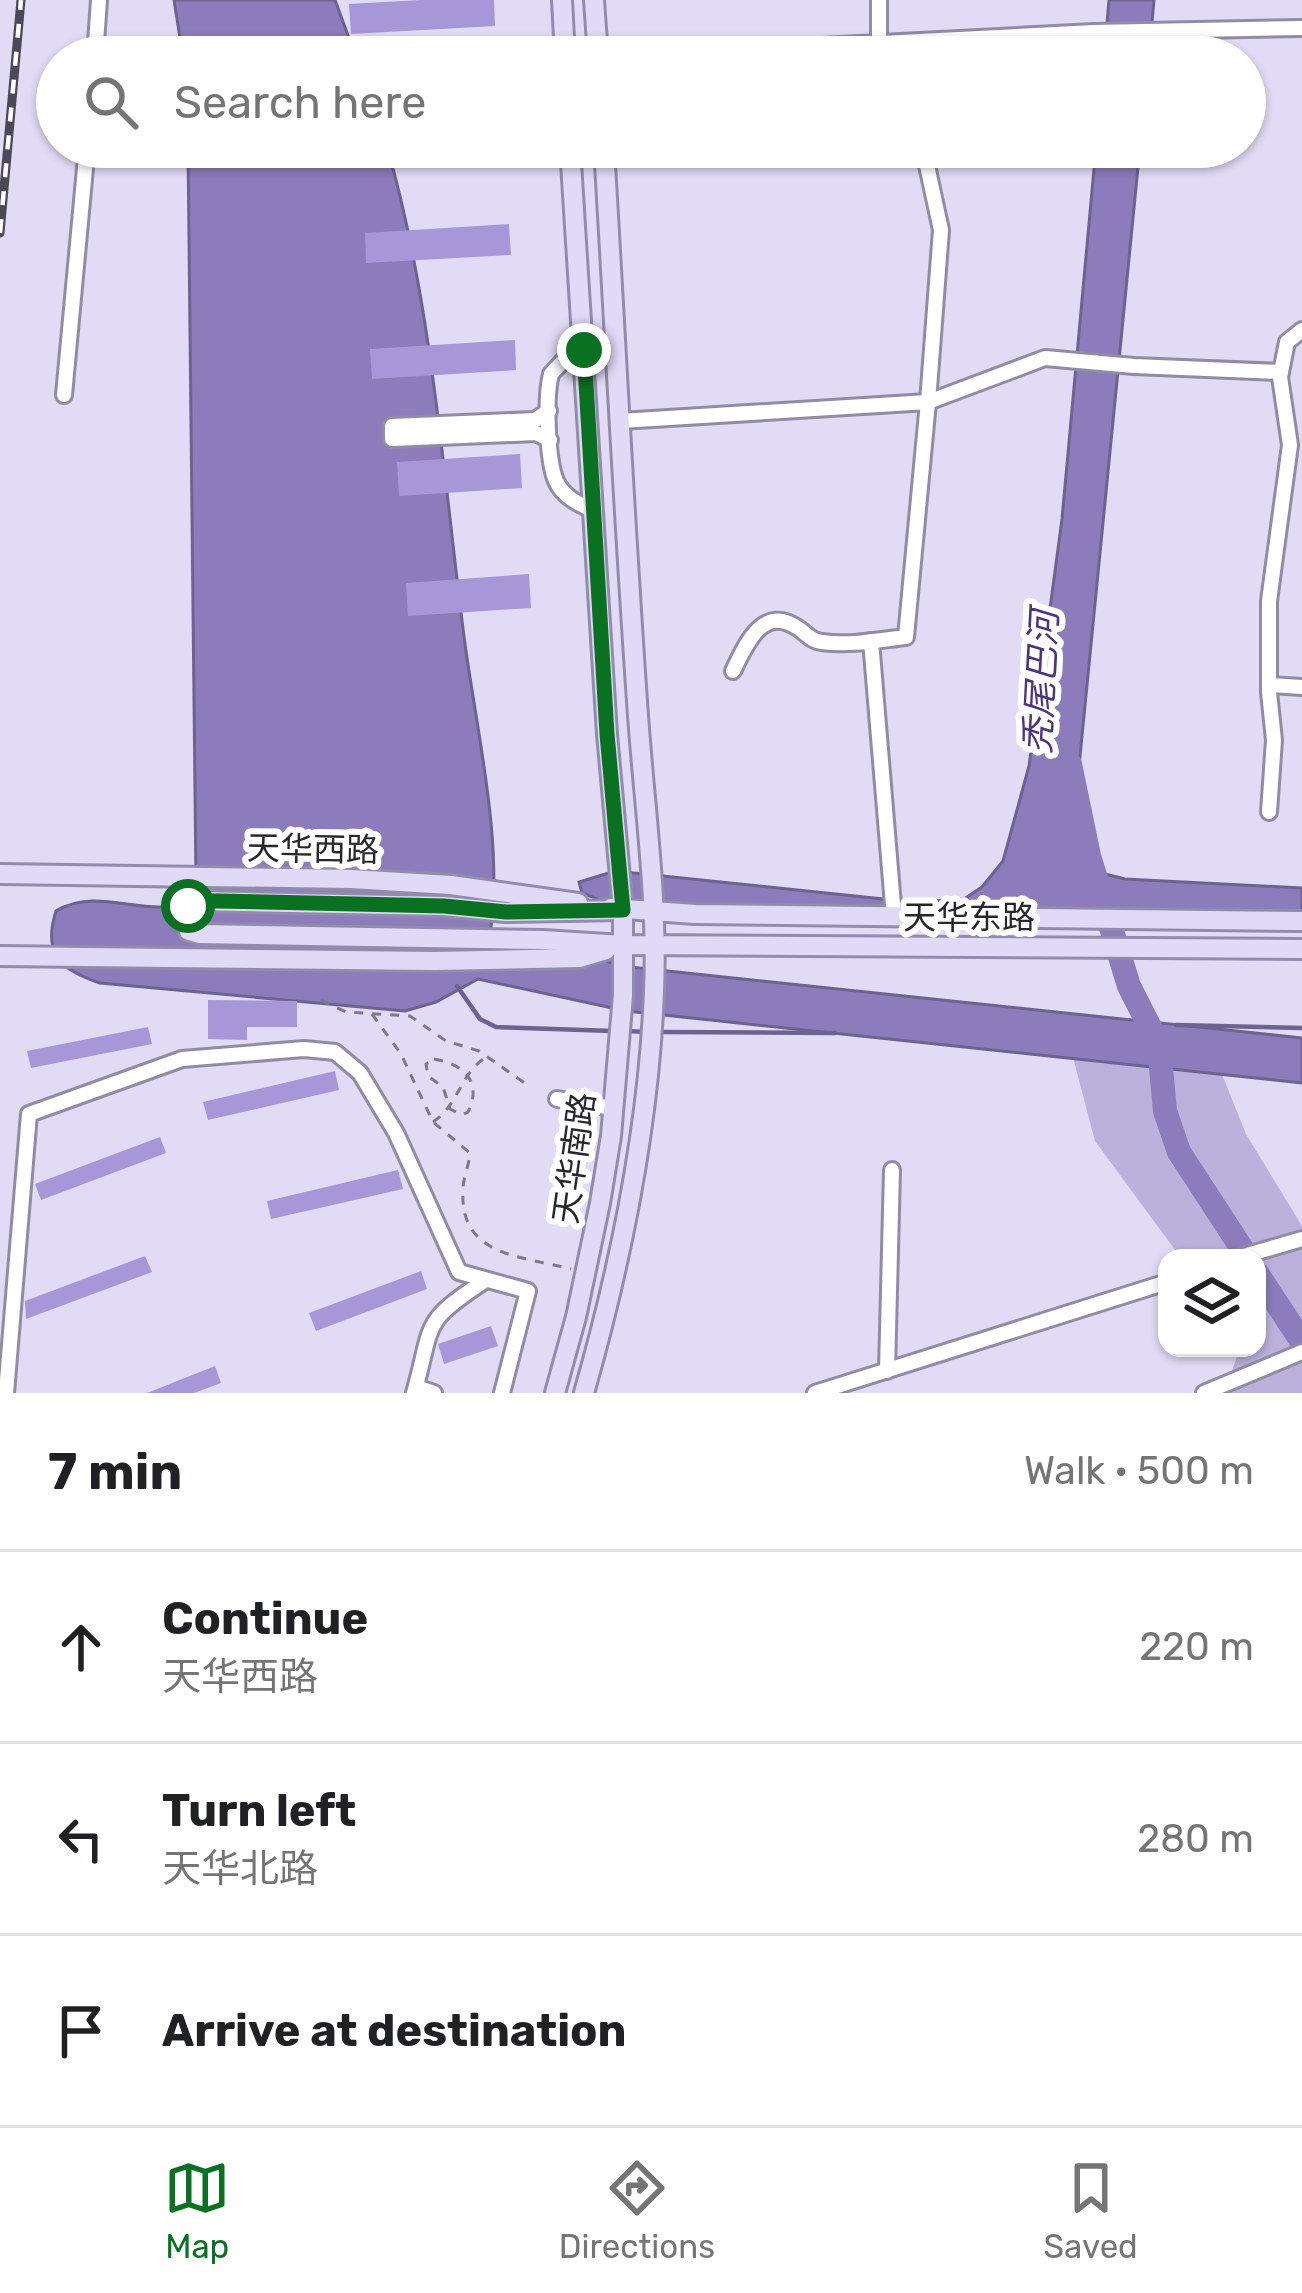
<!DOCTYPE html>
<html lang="en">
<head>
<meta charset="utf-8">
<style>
	:root { --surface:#fff; --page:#f6f6f6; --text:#202124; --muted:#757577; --line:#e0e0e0; --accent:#0a7122 }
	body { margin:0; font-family:Rubik,"Noto Sans SC",sans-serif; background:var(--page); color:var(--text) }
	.controls { position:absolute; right:36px; bottom:36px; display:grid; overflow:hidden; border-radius:24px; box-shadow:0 3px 9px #0004 }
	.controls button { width:108px; height:108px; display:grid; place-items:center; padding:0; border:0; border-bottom:3px solid var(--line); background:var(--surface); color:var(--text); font:60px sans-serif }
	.stop { position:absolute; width:36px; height:36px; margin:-27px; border:9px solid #0a7122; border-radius:50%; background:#fff }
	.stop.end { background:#0a7122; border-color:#fff; box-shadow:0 3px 12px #0008 }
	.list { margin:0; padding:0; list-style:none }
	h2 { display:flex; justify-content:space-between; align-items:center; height:156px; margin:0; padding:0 48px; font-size:51px }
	h2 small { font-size:39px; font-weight:400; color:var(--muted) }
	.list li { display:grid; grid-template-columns:78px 1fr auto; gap:36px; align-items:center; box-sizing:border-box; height:192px; padding:0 48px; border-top:3px solid var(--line) }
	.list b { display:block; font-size:45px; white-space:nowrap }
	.list p { margin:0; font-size:39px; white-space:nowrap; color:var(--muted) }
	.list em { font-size:39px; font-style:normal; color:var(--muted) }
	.icon { flex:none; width:66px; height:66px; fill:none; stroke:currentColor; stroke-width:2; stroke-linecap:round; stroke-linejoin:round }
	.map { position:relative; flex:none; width:1302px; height:1393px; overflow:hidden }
	.search { position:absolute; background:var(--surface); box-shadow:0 3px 9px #0004; left:36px; right:36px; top:36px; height:132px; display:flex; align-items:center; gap:30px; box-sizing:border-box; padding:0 42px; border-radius:66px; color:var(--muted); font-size:45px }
	.sheet { height:732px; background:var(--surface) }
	nav { display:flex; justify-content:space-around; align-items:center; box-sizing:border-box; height:168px; border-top:3px solid var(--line); background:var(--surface); font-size:33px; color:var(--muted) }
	nav a { display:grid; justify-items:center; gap:6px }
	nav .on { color:var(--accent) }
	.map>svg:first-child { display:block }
</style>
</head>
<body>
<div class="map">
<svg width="1302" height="1393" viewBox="0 0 1302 1393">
	<rect width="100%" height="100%" fill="#e1dbf5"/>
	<polygon fill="#bbb1dc" points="1211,1047 1246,1134 1302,1226 1302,1393 1224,1393 1240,1348 1257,1348 1257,1258 1181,1258 1095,1141 1071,1050"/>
	<g fill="#8c7cbb" stroke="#6e6291" stroke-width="3">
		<polygon points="174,0 335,0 356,57 183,57"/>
		<polygon points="1109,0 1154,0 1149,57 1104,57"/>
		<path d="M188,147H387C432,301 444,484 465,644C477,732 504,847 490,934L630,967L1302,1038V1083L626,1011L478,979L436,1002L405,1011L100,983C61,970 42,955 56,911C99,885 147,920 189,901L196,883Z"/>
		<polygon points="1096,147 1140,147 1075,807 1077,847 1093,871 1125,879 1302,888 1302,925 1185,919 907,927 607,903 582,893 579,882 615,871 912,902 964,899 982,887 1003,861 1029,766 1062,519"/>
	</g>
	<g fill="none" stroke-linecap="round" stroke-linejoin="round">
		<g stroke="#6e6291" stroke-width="4.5">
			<polyline points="457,986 480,1019 496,1027 613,1031"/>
			<polyline points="1176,1025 1302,1028"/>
			<polyline points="624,1031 649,1032"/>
			<polyline points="660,1032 835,1033"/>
		</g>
		<g stroke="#8c7cbb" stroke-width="24">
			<polyline points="1070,764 1089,856 1129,986 1159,1045 1165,1111 1179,1152 1248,1258"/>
			<polyline points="1257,1273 1302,1342"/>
		</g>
	</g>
	<g fill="#a797d8">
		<polygon points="421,0 494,0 495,26 351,34 349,4"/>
		<polygon points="509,224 511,255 366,263 365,233"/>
		<polygon points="515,340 516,370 372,379 370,349"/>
		<polygon points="520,454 522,488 399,496 397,462"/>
		<polygon points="529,574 531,608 408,616 406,583"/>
		<polygon points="208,1000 297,1001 297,1027 247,1027 247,1040 208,1039"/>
		<polygon points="148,1027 152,1044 31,1068 27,1051"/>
		<polygon points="335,1071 339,1090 208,1120 203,1102"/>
		<polygon points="160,1137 166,1153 41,1200 35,1184"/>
		<polygon points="398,1170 403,1189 271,1219 267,1201"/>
		<polygon points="145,1256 152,1272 26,1319 25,1301"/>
		<polygon points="421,1271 427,1289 316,1331 309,1313"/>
		<polygon points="491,1326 498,1346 444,1364 438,1344"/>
		<polygon points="215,1366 221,1383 194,1393 147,1393"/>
	</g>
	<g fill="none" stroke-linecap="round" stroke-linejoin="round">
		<defs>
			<g id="minor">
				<polyline points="879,43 879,0"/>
				<polyline points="95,57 99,0"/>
				<polyline points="609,57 1094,32 1302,28"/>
				<polyline points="923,147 941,230 928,402 1045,358 1134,366 1281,372"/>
				<path d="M583,350L563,361L551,374C545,397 547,460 556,481C563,497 579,504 594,511"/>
				<polyline points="64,395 87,147"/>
				<polyline points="549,411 535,420 392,426 392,439 536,433 550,440"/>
				<path d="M620,421L928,402L906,637C879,640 849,646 822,642C811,641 807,634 798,628C763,604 746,644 733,671"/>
				<polyline points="871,641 894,917"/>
				<polyline points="1269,685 1302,687"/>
				<polyline points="1269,812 1274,740 1269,692 1269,601 1290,445 1280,377 1287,342 1302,330"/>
				<polyline points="557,1099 613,1108"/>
				<polyline points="1237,1258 1302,1239"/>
				<polyline points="887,1371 892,1170"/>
				<polyline points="416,1387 434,1393"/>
				<polyline points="6,1393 29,1114 182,1059 304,1049 335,1052 360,1073 396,1133 459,1272 528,1291 502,1393"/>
				<path d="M414,1393C434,1322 420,1323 486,1280"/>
				<polyline points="815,1393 1167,1282"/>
				<polyline points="1204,1393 1302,1352"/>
			</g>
			<g id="major">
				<polyline points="562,0 565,57"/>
				<polyline points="594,0 598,57"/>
				<polyline points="0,874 351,879 451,885 578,903"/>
				<polyline points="611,908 695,914 1302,921"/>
				<polyline points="623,910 505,912 444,906 197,901 189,903 189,931 199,934 543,940 623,945 1302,949"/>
				<polyline points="0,956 435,961 579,958 606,950"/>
				<polyline points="555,1393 576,1317 600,1203 611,1136 623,995 623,910 607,734 570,147"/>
				<path d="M584,1393C621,1263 649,1126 654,991C658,894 643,797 637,701C624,516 615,332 604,147"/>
			</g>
		</defs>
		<use href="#minor" stroke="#918ca4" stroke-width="20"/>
		<use href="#major" stroke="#928bac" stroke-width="24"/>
		<g stroke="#7d798a" stroke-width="3" stroke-dasharray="9 9" stroke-linecap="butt">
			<polyline points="321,1000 346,1012 410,1016 446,1041 479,1051 526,1084"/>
			<path d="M372,1014L401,1054L433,1122L470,1153C469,1166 463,1177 463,1190C459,1257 522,1256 571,1269"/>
			<path d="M434,1059C463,1064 483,1081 468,1112L462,1115L450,1109L443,1087L428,1076L426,1064Z"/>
			<path d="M433,1122C459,1105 459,1075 486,1057"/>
		</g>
		<use href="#minor" stroke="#fff" stroke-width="14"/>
		<use href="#major" stroke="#e0daf6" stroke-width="18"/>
		<defs>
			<polyline id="rail" points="0,233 21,0"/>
		</defs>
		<use href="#rail" stroke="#4c4956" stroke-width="9"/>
		<use href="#rail" stroke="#fff" stroke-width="4.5" stroke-dasharray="14" stroke-linecap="butt"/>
	</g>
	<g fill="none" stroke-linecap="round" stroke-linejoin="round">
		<polyline stroke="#0a7122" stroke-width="15" points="188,906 191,901 218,901 444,906 506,912 623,910 607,734 584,350"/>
	</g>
	<g text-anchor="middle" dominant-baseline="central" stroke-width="12" stroke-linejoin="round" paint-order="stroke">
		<g font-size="33" fill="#27252e" stroke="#fff">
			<text transform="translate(313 849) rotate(1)">天华西路</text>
			<text x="969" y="917">天华东路</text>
			<text transform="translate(574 1158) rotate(-82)">天华南路</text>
		</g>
		<g font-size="36" font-style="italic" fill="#4d3481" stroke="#fff">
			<text transform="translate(1041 682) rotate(-87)">秃尾巴河</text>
		</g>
	</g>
</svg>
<div class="controls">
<button><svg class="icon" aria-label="layers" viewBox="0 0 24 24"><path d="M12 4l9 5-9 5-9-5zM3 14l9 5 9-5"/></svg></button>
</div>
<div class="stop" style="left:188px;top:906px"></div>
<div class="stop end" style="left:584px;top:350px"></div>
<div class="search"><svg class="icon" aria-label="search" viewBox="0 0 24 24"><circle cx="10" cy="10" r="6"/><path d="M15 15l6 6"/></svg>Search here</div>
</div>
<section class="sheet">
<h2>7 min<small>Walk · 500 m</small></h2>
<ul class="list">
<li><svg class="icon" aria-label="ahead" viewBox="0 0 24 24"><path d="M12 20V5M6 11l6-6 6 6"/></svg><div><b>Continue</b><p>天华西路</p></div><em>220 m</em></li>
<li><svg class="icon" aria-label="left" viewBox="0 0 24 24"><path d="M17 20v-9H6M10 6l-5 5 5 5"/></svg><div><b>Turn left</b><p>天华北路</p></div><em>280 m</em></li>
<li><svg class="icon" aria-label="arrive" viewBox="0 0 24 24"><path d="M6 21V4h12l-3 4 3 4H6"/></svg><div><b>Arrive at destination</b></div></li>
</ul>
</section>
<nav>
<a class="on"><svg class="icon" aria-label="map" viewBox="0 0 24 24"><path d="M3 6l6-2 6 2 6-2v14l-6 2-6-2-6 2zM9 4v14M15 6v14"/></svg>Map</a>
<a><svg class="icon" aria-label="directions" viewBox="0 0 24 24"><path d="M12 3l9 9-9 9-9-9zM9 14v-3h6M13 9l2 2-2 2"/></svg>Directions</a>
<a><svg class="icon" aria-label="saved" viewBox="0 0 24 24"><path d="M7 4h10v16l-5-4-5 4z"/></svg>Saved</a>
</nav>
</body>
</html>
